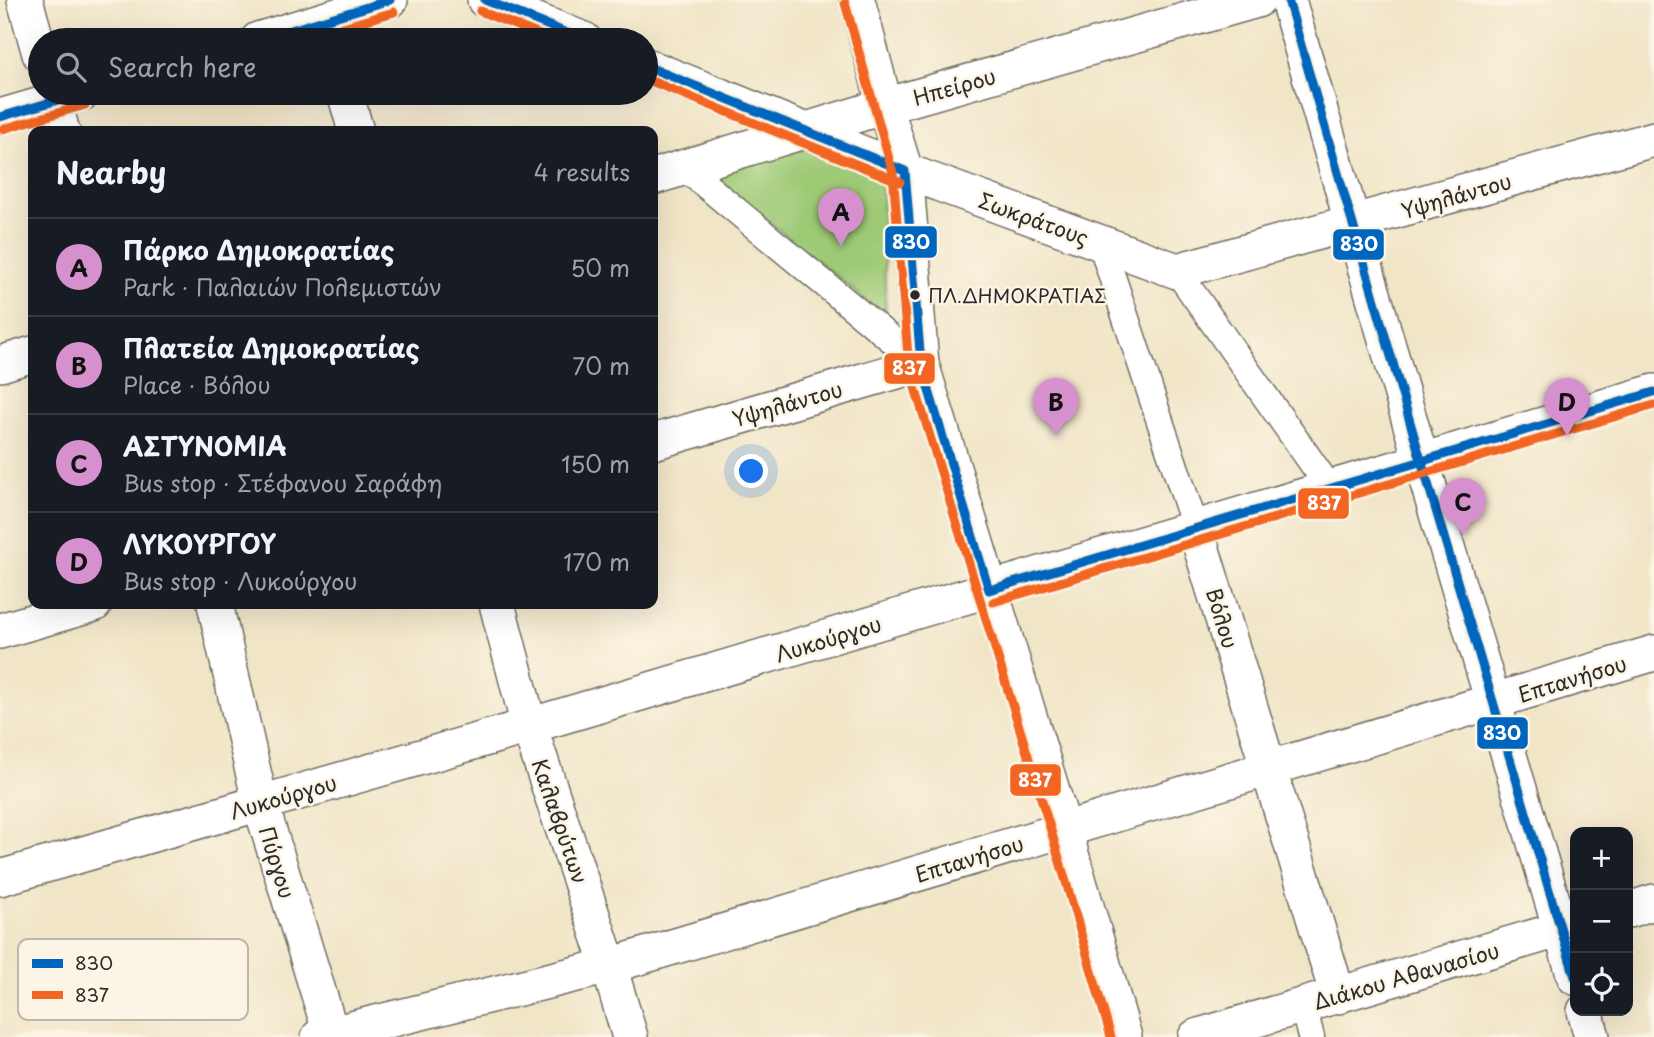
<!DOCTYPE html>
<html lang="en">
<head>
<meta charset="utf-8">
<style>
	:root { --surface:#171b24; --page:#242831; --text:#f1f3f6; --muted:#9ea1a6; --line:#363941; --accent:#d690ce }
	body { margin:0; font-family:"Playpen Sans",sans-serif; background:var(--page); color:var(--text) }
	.controls { position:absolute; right:21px; bottom:21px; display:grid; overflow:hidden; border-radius:14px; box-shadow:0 7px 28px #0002 }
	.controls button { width:63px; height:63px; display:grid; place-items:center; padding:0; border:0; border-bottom:2px solid var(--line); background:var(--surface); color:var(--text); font:35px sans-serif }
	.you { position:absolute; left:752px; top:472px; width:24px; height:24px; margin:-18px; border:5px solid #fff; border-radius:50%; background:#1a73e8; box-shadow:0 0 0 10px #1a73e833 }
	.badge { display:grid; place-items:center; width:46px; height:46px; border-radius:50%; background:var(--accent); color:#111; font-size:23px; font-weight:700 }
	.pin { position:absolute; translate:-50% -58px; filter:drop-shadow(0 2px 4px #0008) }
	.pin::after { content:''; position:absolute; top:37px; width:24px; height:21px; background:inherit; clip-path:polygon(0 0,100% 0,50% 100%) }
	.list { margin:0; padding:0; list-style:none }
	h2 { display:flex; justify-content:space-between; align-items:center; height:91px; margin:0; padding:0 28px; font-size:30px }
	h2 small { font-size:23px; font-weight:400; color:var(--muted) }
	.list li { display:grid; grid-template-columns:46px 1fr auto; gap:21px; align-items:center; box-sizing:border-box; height:98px; padding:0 28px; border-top:2px solid var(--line) }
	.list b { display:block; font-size:26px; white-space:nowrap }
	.list p { margin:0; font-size:23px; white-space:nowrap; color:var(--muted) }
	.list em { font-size:23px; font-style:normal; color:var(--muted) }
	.icon { flex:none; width:38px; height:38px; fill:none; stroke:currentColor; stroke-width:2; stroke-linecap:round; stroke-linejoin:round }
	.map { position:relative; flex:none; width:1654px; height:1037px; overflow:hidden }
	.search { position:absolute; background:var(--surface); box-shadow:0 7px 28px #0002; left:28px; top:28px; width:630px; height:77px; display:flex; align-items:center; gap:18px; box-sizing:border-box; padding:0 24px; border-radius:38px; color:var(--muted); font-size:26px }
	.panel { position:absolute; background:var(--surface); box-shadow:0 7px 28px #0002; left:28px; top:126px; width:630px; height:483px; border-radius:14px }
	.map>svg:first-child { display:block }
</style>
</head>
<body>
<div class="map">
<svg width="1654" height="1037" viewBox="0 0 1654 1037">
	<rect width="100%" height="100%" fill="#fcf5e5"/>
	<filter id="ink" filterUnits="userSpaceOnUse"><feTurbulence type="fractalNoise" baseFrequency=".0143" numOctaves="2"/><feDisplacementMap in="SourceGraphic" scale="14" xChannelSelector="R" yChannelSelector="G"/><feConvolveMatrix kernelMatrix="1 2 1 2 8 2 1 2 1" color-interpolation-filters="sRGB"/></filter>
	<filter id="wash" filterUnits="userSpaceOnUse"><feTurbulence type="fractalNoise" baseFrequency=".00686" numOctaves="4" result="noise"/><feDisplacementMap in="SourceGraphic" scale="28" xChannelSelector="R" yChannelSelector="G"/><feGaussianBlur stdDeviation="1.57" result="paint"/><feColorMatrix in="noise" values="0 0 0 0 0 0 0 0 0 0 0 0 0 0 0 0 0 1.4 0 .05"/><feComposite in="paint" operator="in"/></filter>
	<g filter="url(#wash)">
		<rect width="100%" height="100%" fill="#f1e5c7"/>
		<polygon fill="#9eca76" stroke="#647a50" stroke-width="2" points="816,146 882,175 886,317 706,171"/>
	</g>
	<g filter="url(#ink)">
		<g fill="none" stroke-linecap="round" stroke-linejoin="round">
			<defs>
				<g id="pedestrian">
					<polyline points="685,168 921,364"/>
					<polyline points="1101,243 1195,527"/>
					<polyline points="1177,271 1329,487"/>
					<polyline points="1303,1006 1311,1037"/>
				</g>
				<g id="minor">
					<polyline points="25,0 40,54"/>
					<polyline points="485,0 584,40"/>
					<polyline points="857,0 885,106 905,171 921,364 1064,830 1124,1037"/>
					<polyline points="1288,0 1421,460 1575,977"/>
					<polyline points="258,40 390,0"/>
					<polyline points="646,66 905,171 1177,271 1654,139"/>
					<polyline points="51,93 62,131"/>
					<polyline points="345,93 356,131"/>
					<polyline points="0,117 82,93"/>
					<polyline points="653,177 885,106 1257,0"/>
					<polyline points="0,364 33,354"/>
					<polyline points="653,442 921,364"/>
					<polyline points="1195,527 1338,996"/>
					<polyline points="215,604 260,802 332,1037"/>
					<polyline points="497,604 529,726 609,966 630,1037"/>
					<polyline points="0,631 94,604"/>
					<polyline points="0,878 529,726 1654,392"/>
					<polyline points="1628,910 1654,902"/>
					<polyline points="1585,1011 1592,1037"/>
					<polyline points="319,1037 609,966 1654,653"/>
					<polyline points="1196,1037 1575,925"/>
				</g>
			</defs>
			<use href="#pedestrian" stroke="#706c62" stroke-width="29"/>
			<use href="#minor" stroke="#706c62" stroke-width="38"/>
			<use href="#pedestrian" stroke="#fff" stroke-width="26"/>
			<use href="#minor" stroke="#fff" stroke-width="35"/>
			<defs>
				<g id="bus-1">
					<polyline points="485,0 584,40"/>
					<polyline points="1288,0 1421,460 1575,977"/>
					<polyline points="258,40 390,0"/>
					<polyline points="646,66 905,171 921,364 989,590 1654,392"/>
					<polyline points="0,117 82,93"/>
				</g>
				<g id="bus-2">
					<polyline points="845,3 893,173 909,368 1052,834 1111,1037"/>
					<polyline points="480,11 552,40"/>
					<polyline points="299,40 394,12"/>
					<polyline points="646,79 900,182"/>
					<polyline points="3,129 85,105"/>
					<polyline points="993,602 1654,405"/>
				</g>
			</defs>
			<use href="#bus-1" stroke="#fcf5e5" stroke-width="14"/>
			<use href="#bus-2" stroke="#fcf5e5" stroke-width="14"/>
			<use href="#bus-1" stroke="#0065bd" stroke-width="9"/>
			<use href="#bus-2" stroke="#f26522" stroke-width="9"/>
		</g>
	</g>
	<circle fill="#2b2b2b" stroke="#fcf5e5" stroke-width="2.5" cx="915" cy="295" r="6"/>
	<g text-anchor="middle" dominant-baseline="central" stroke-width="5" stroke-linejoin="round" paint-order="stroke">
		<g font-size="19" fill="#2b2b2b" stroke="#fcf5e5" text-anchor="start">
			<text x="928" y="295">ΠΛ.ΔΗΜΟΚΡΑΤΙΑΣ</text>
		</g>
		<g font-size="21" fill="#2b2b2b" stroke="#fcf5e5">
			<text transform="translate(954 86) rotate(-16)">Ηπείρου</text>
			<text transform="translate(1456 195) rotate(-16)">Υψηλάντου</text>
			<text transform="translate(1034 218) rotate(20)">Σωκράτους</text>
			<text transform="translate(787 403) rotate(-16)">Υψηλάντου</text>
			<text transform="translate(1223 618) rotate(73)">Βόλου</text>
			<text transform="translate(828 638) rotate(-17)">Λυκούργου</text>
			<text transform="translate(1572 678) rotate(-17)">Επτανήσου</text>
			<text transform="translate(283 796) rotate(-16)">Λυκούργου</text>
			<text transform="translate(561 821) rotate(71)">Καλαβρύτων</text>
			<text transform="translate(969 858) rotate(-17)">Επτανήσου</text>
			<text transform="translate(278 862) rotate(73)">Πύργου</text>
			<text transform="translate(1406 975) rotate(-16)">Διάκου Αθανασίου</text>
		</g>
	</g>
	<rect x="18" y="939" width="230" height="81" rx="10" fill="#fcf5e5" stroke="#bdb8ad" stroke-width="2"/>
	<rect x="32" y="959" width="31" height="9" fill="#0065bd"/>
	<rect x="32" y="991" width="31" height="8" fill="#f26522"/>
	<g font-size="19" fill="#2b2b2b">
		<text x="75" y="970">830</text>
		<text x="75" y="1002">837</text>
	</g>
	<g stroke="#fcf5e5" stroke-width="2.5">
		<rect x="884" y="225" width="54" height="34" rx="7" fill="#0065bd"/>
		<rect x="1332" y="228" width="53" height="33" rx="7" fill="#0065bd"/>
		<rect x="883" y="352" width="53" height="33" rx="7" fill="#f26522"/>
		<rect x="1297" y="487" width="53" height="33" rx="7" fill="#f26522"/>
		<rect x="1476" y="716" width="53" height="34" rx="7" fill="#0065bd"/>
		<rect x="1009" y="763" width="53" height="34" rx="7" fill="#f26522"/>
	</g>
	<g font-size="19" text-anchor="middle" font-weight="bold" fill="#fff">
		<text x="911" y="249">830</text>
		<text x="1359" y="251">830</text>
		<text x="909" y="375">837</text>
		<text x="1324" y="510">837</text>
		<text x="1502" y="740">830</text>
		<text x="1035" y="787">837</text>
	</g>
</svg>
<div class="controls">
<button>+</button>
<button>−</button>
<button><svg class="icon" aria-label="locate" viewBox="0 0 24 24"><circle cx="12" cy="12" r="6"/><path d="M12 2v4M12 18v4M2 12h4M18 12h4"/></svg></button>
</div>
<div class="you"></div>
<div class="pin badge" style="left:841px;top:246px">A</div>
<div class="pin badge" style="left:1056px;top:436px">B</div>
<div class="pin badge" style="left:1463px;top:536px">C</div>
<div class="pin badge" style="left:1567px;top:436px">D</div>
<div class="search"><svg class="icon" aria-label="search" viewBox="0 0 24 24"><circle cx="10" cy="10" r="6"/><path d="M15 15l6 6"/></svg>Search here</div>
<section class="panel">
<h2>Nearby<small>4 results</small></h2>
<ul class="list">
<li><span class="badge">A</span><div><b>Πάρκο Δημοκρατίας</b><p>Park · Παλαιών Πολεμιστών</p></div><em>50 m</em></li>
<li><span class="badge">B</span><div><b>Πλατεία Δημοκρατίας</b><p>Place · Βόλου</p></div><em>70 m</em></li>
<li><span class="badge">C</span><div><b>ΑΣΤΥΝΟΜΙΑ</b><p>Bus stop · Στέφανου Σαράφη</p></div><em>150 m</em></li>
<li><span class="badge">D</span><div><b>ΛΥΚΟΥΡΓΟΥ</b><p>Bus stop · Λυκούργου</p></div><em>170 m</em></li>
</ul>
</section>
</div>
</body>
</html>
